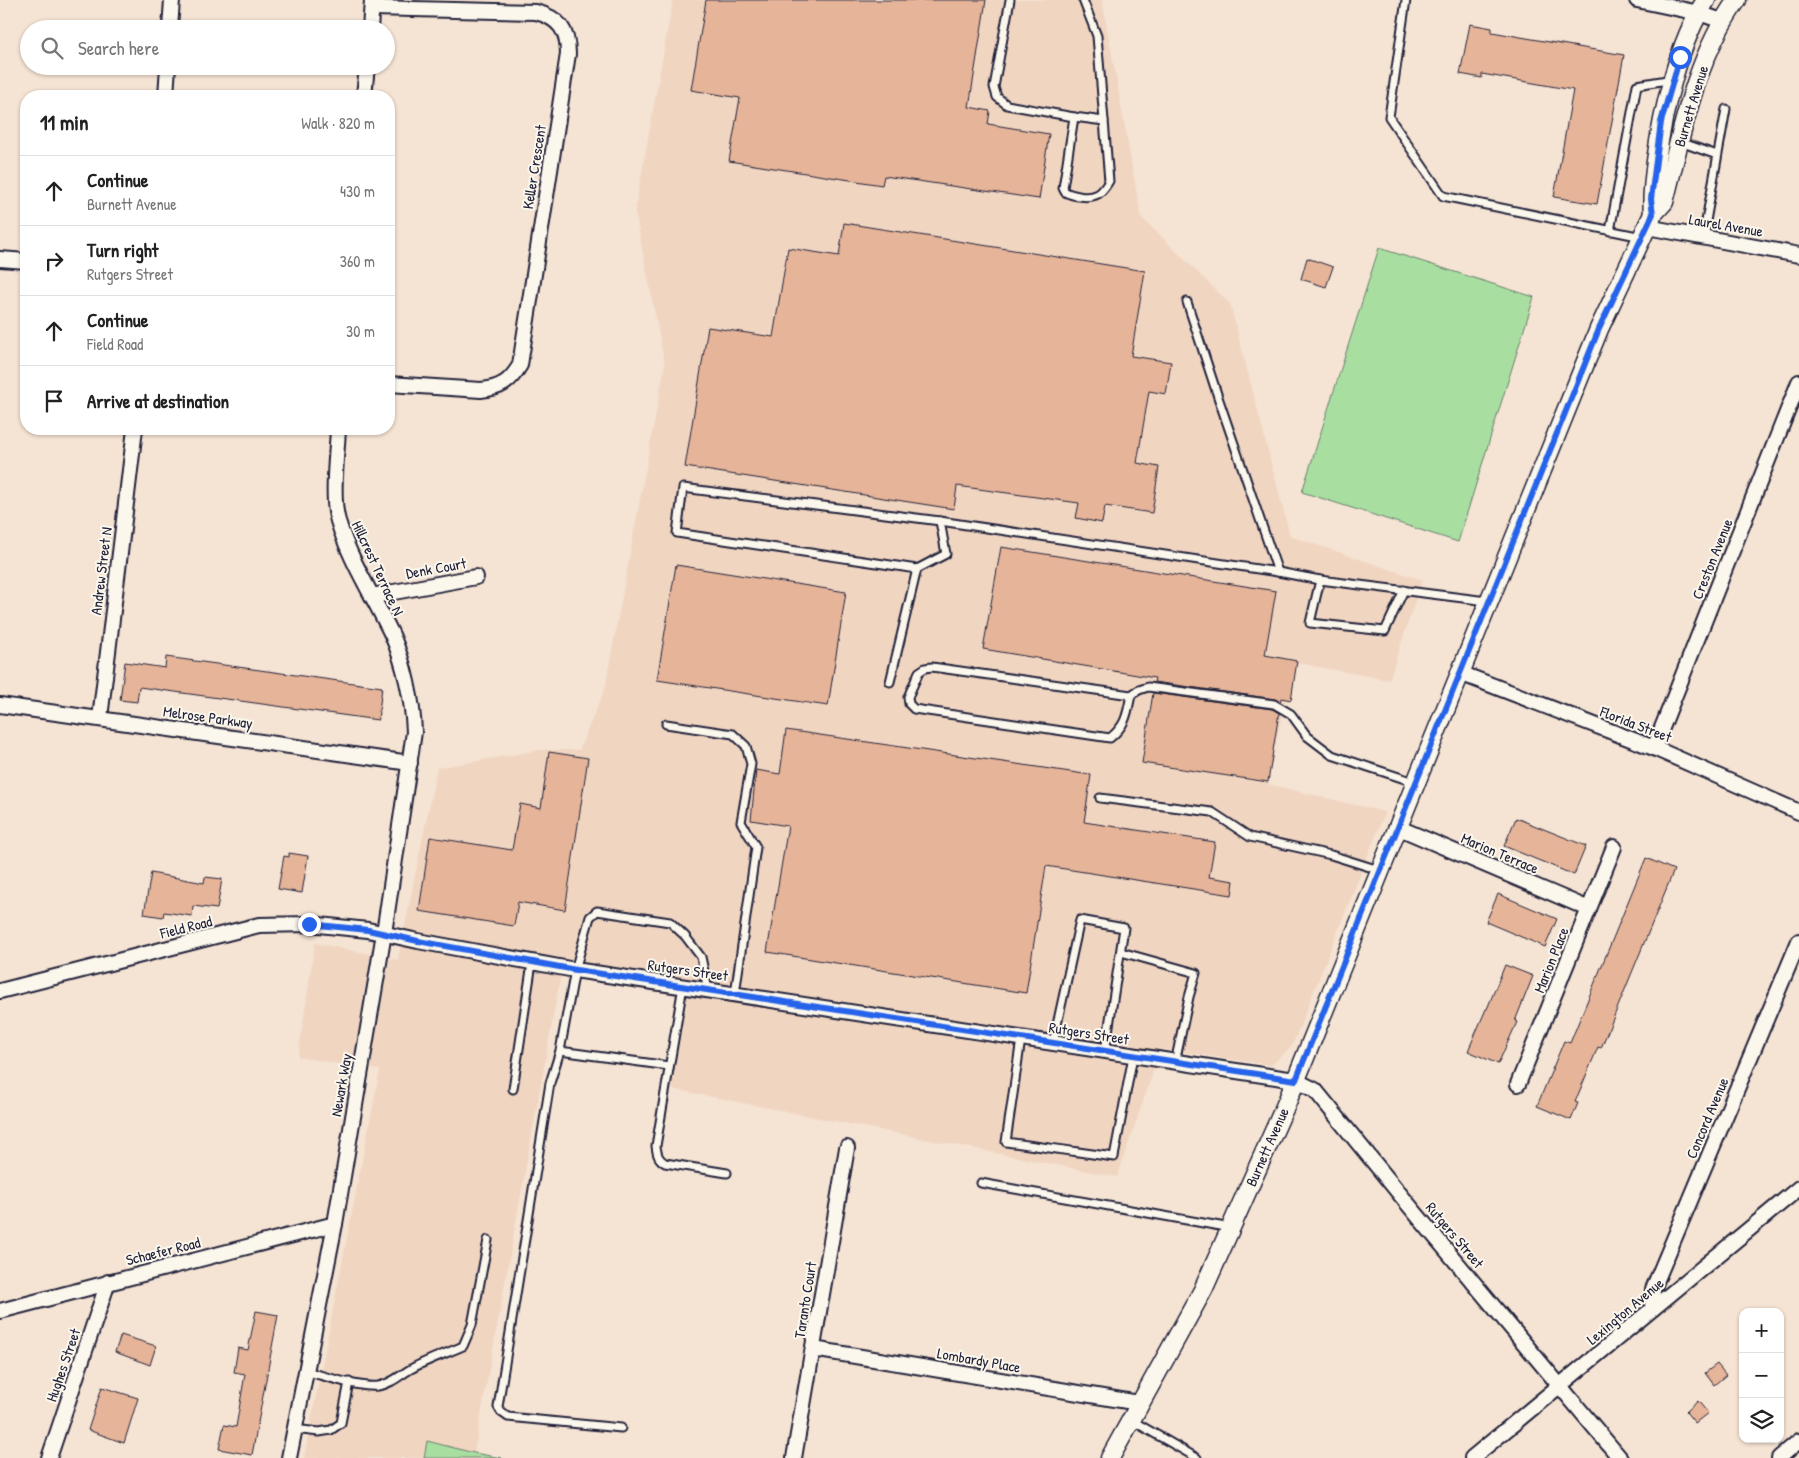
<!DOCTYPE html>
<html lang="en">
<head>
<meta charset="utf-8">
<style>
	:root { --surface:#fff; --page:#f6f6f6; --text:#222; --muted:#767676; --line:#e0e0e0 }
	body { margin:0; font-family:"Patrick Hand",sans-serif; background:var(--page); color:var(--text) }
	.controls { position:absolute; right:15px; bottom:15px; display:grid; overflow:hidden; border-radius:10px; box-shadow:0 1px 4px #0004 }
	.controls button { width:45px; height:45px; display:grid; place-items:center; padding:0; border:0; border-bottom:1px solid var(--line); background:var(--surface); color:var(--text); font:25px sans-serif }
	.stop { position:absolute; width:15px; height:15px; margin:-11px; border:4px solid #2563eb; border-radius:50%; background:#fff }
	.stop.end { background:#2563eb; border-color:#fff; box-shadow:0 1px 5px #0008 }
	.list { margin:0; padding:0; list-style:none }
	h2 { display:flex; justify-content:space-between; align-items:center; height:65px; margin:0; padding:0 20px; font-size:21px }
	h2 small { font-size:16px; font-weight:400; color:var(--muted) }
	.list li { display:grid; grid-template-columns:32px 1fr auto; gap:15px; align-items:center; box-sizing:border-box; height:70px; padding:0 20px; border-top:1px solid var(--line) }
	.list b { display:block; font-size:19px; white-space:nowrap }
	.list p { margin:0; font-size:16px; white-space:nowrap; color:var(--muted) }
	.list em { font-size:16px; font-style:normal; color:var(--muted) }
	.icon { flex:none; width:28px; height:28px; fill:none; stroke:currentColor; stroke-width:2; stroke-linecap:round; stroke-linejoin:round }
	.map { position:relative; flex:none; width:1799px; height:1458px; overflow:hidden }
	.search { position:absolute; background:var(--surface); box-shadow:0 1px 4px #0004; left:20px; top:20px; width:375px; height:55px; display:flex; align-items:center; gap:12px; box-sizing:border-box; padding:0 18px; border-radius:28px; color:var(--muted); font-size:19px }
	.panel { position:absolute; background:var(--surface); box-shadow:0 1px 4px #0004; left:20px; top:90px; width:375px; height:345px; border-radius:20px }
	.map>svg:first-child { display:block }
</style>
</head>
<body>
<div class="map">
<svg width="1799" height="1458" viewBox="0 0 1799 1458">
	<rect width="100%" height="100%" fill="#f5e3d3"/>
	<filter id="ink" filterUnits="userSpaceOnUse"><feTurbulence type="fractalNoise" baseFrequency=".02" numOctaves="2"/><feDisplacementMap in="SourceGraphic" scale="10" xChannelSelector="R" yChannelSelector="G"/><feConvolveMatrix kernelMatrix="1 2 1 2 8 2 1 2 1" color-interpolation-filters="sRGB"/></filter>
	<g filter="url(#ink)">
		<polygon fill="#f0d5c1" points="673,0 1102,0 1141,217 1230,304 1290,536 1422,580 1389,680 1293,662 1267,784 1385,812 1292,1046 1271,1065 1161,1049 1117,1177 667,1088 682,988 562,968 474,1453 427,1441 424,1458 304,1458 380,1070 298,1057 315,943 398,960 437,768 541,750 579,750 605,689 665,365 635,211"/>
		<g fill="#a9dea1" stroke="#66806e">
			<polygon points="1379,248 1534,297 1458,542 1302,492"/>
			<polygon points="427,1441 474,1453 502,1458 424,1458"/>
		</g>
		<g fill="#e6b498" stroke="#22223b">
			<polygon points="706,0 986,0 969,107 990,111 988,124 1049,134 1039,199 884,176 882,185 729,161 740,98 691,90"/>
			<polygon points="1470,24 1492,28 1492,32 1624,55 1597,204 1554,197 1573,90 1482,74 1482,78 1460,74"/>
			<polygon points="844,223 1145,271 1131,356 1171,362 1166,394 1149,391 1137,463 1159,467 1152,513 1105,506 1102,523 1076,518 1079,503 957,486 954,509 685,467 708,327 773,337 788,248 839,256"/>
			<polygon points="1307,258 1333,267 1326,287 1301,279"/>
			<polygon points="1001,547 1276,591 1265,655 1297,661 1291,700 1281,698 1280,702 1275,699 1154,682 1155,678 983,649"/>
			<polygon points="676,565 846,592 828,706 657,680"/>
			<polygon points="166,657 382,687 378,720 139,687 137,702 120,700 125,662 165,668"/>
			<polygon points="1153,693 1272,709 1279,713 1268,782 1142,763"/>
			<polygon points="786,730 1091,775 1084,822 1215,842 1209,877 1234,881 1232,895 1046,866 1026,993 767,952 788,826 751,820 756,770 780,774"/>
			<polygon points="549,752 588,758 565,910 518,902 514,926 419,911 430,837 512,850 520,804 541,808"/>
			<polygon points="1516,818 1586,846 1574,875 1504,846"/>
			<polygon points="289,853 308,856 302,893 278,889 284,856 289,857"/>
			<polygon points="1646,858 1674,870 1601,1048 1598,1047 1575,1102 1578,1103 1571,1120 1537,1106 1564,1041 1570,1043"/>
			<polygon points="151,873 204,883 205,877 222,879 217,909 193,906 192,916 164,912 163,917 144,914"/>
			<polygon points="1498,894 1557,919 1545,947 1486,922"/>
			<polygon points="1505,965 1533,976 1515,1021 1517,1022 1498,1064 1468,1051 1486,1009 1487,1009"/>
			<polygon points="256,1311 278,1315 252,1455 219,1449 224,1425 236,1427 245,1374 234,1372 238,1348 248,1350"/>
			<polygon points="121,1335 156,1346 150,1365 115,1352"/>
			<polygon points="1717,1364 1726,1375 1714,1385 1705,1373"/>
			<polygon points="102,1387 138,1398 124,1443 88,1430"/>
			<polygon points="1698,1401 1708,1413 1695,1423 1686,1412"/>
		</g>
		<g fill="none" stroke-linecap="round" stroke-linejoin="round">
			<defs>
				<g id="service">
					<path d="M1010,0L994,87L997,97L1007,105L1074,117L1063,188L1065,192C1073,196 1089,199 1098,194C1103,191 1106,186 1109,181L1097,36L1083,0"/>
					<polyline points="1406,0 1389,117 1443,196 1642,237"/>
					<polyline points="1074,117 1104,121"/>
					<polyline points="1680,142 1717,155"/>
					<polyline points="1610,231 1637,85 1673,79"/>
					<polyline points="1705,238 1706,221 1726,109"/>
					<polyline points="1187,302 1219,400 1278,572"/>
					<polyline points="917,569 946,554 940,521"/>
					<polyline points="1320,580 1310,623 1385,631 1404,590"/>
					<polyline points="890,682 917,569 677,533 683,488 940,521 1278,572 1320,580 1487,601"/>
					<path d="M1131,695C1127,715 1126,725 1110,738L914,709L909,704L908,697L919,672L925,668L932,667L1131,695L1139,690L1148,687L1274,704L1291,714L1307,736L1332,755L1414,782"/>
					<polyline points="666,724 733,734 746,746 751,764 741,822 756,847 735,994"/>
					<polyline points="1100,798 1212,812 1250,837 1331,855 1379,870"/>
					<polyline points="1121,952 1196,973 1189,997 1175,1063"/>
					<path d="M683,986L656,1146C657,1154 658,1159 665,1163L727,1173"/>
					<polyline points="1021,1039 1006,1142 1114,1157 1133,1056"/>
					<polyline points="1053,1043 1080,920 1124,928 1105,1052"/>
					<polyline points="560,1051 550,1083 498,1407 501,1412 508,1417 621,1428"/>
					<polyline points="669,1066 560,1051 575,970 590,917 597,911 670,922 685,936 701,957 708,990"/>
					<polyline points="513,1089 532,963"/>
					<polyline points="981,1183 1231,1228"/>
					<path d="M305,1371C325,1376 359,1388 378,1386C391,1384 399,1376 409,1370C426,1360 445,1354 463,1346L472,1325L488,1240"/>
					<polyline points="1131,1420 1197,1458"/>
					<polyline points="294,1429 319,1432 331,1430 341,1423 349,1382"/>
				</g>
				<g id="minor">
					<polyline points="1637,0 1699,13 1722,21"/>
					<path d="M372,8L536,12C559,18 568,30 568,54L520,365C510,382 501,388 481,390L389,384"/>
					<polyline points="170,29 172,0"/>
					<polyline points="370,29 372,1"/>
					<polyline points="166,96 168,66"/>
					<polyline points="364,96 367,66"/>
					<polyline points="1647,227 1799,255"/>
					<polyline points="0,259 26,261"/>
					<polyline points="372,596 476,577"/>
					<polyline points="1460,673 1654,748 1799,812"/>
					<polyline points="0,705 410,763"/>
					<polyline points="100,718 135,429"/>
					<polyline points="1654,748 1799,382"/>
					<polyline points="1397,827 1589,909"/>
					<polyline points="0,991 259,925 309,924 368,930 418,941 575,970 1295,1080 1315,1090 1412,1209 1620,1458"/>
					<polyline points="1518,1084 1614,847"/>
					<polyline points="1652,1309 1653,1289 1799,941"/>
					<polyline points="0,1311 335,1224"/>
					<polyline points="813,1349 1139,1403"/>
					<polyline points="49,1458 108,1282"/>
					<path d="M289,1458L335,1224L384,933L414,732C413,702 404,662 392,635C374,597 350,561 338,521C331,498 337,453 338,429"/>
					<polyline points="794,1458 847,1148"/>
					<polyline points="1472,1458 1799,1188"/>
					<polyline points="1779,1458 1799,1441"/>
				</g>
				<g id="tertiary">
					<path d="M1653,214C1651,196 1654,179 1656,161C1663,110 1678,44 1706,0"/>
					<path d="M1110,1458L1203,1290L1287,1102L1599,329L1653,214L1664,202C1682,132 1695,59 1737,0"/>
				</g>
			</defs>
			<use href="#service" stroke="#22223b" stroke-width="11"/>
			<use href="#minor" stroke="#22223b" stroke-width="18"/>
			<use href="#tertiary" stroke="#22223b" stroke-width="21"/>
			<use href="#service" stroke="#fbf7ec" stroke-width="7"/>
			<use href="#minor" stroke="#fbf7ec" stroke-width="14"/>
			<use href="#tertiary" stroke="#fbf7ec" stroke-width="18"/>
		</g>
	</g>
	<g fill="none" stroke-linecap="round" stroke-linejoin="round" filter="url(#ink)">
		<polyline stroke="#2563eb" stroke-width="6" points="309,924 368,930 418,941 576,970 1296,1080 1599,329 1653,214 1651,199 1661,122 1680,57"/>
	</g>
	<g text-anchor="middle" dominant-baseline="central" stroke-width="4" stroke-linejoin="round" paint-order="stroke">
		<g font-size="15" fill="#22223b" stroke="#fbf7ec">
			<text transform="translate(1691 106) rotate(-73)">Burnett Avenue</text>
			<text transform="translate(534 167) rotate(-81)">Keller Crescent</text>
			<text transform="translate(1726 225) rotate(10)">Laurel Avenue</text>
			<text transform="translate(1712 559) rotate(-68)">Creston Avenue</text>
			<text transform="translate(378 568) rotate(65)">Hillcrest Terrace N</text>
			<text transform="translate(436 568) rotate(-10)">Denk Court</text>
			<text transform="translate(101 571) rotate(-83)">Andrew Street N</text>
			<text transform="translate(208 717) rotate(8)">Melrose Parkway</text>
			<text transform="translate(1636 724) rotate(21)">Florida Street</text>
			<text transform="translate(1500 853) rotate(23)">Marion Terrace</text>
			<text transform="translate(186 927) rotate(-14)">Field Road</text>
			<text transform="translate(1551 960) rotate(-68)">Marion Place</text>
			<text transform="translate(688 970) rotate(8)">Rutgers Street</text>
			<text transform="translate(1089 1033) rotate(9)">Rutgers Street</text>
			<text transform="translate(341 1085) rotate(-80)">Newark Way</text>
			<text transform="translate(1707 1118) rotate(-67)">Concord Avenue</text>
			<text transform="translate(1267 1147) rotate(-66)">Burnett Avenue</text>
			<text transform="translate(1455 1235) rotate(50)">Rutgers Street</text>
			<text transform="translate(163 1251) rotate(-14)">Schaefer Road</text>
			<text transform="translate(805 1300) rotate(-81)">Taranto Court</text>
			<text transform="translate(1625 1311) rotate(-40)">Lexington Avenue</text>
			<text transform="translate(979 1360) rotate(10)">Lombardy Place</text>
			<text transform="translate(63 1365) rotate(-71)">Hughes Street</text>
		</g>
	</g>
</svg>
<div class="controls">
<button>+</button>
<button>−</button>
<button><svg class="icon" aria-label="layers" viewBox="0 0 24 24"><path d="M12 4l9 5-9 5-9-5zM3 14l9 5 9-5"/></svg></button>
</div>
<div class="stop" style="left:1680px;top:57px"></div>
<div class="stop end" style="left:309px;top:924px"></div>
<div class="search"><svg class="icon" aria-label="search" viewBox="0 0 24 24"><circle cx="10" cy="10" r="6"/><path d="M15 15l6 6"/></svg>Search here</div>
<section class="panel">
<h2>11 min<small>Walk · 820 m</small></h2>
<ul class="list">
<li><svg class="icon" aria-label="ahead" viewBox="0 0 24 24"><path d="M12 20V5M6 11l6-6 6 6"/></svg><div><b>Continue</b><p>Burnett Avenue</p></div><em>430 m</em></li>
<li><svg class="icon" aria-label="right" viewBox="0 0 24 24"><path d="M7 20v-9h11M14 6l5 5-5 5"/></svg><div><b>Turn right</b><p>Rutgers Street</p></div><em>360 m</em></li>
<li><svg class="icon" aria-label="ahead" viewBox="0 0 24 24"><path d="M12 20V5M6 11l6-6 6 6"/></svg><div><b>Continue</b><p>Field Road</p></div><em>30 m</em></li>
<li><svg class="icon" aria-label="arrive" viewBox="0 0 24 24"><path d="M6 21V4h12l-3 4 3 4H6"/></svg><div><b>Arrive at destination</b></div></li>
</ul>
</section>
</div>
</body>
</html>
